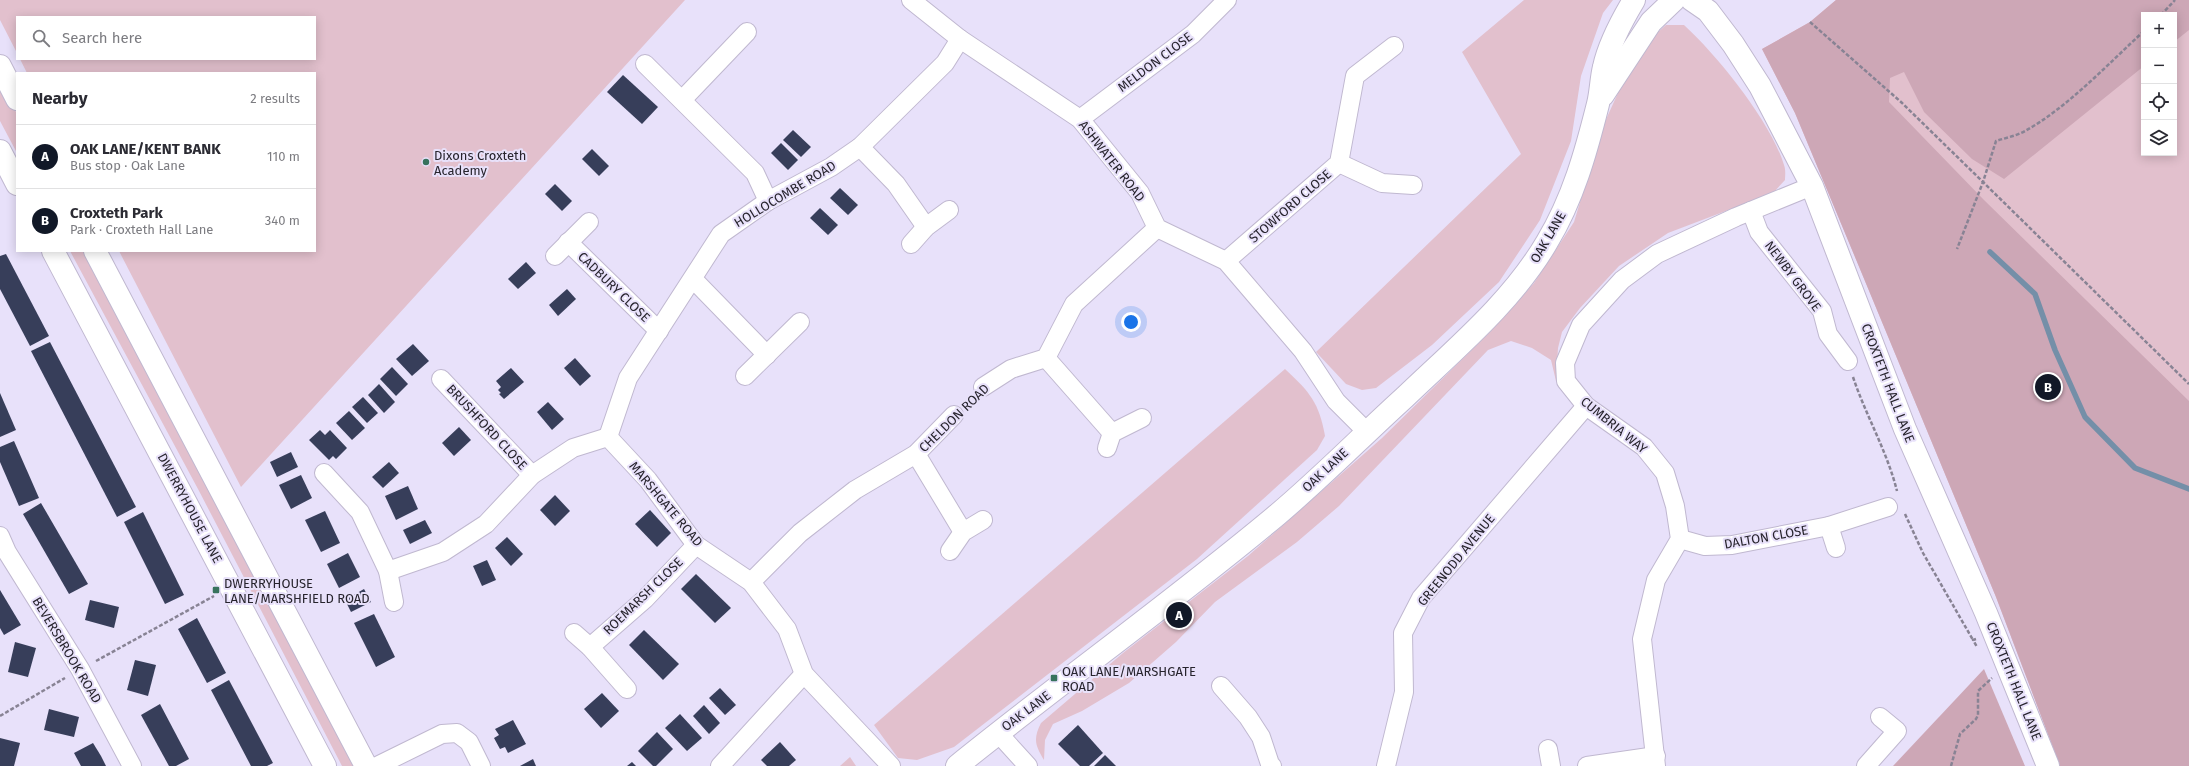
<!DOCTYPE html>
<html lang="en">
<head>
<meta charset="utf-8">
<style>
	:root { --surface:#fff; --page:#f2f2f3; --text:#2b2b33; --muted:#7c7c81; --line:#e1e1e2; --accent:#111827 }
	body { margin:0; font-family:"Fira Sans",sans-serif; background:var(--page); color:var(--text) }
	.controls { position:absolute; right:12px; top:12px; display:grid; overflow:hidden; border-radius:0px; box-shadow:0 2px 10px #0003 }
	.controls button { width:36px; height:36px; display:grid; place-items:center; padding:0; border:0; border-bottom:1px solid var(--line); background:var(--surface); color:var(--text); font:20px sans-serif }
	.you { position:absolute; left:1131px; top:322px; width:14px; height:14px; margin:-10px; border:3px solid #fff; border-radius:50%; background:#1a73e8; box-shadow:0 0 0 6px #1a73e833 }
	.badge { display:grid; place-items:center; width:26px; height:26px; border-radius:50%; background:var(--accent); color:#fff; font-size:13px; font-weight:700 }
	.pin { position:absolute; translate:-50% -50%; border:2px solid #fff; box-shadow:0 1px 4px #0006 }
	.list { margin:0; padding:0; list-style:none }
	h2 { display:flex; justify-content:space-between; align-items:center; height:52px; margin:0; padding:0 16px; font-size:17px }
	h2 small { font-size:13px; font-weight:400; color:var(--muted) }
	.list li { display:grid; grid-template-columns:26px 1fr auto; gap:12px; align-items:center; box-sizing:border-box; height:64px; padding:0 16px; border-top:1px solid var(--line) }
	.list b { display:block; font-size:15px; white-space:nowrap }
	.list p { margin:0; font-size:13px; white-space:nowrap; color:var(--muted) }
	.list em { font-size:13px; font-style:normal; color:var(--muted) }
	.icon { flex:none; width:22px; height:22px; fill:none; stroke:currentColor; stroke-width:2; stroke-linecap:round; stroke-linejoin:round }
	.map { position:relative; flex:none; width:2189px; height:766px; overflow:hidden }
	.search { position:absolute; background:var(--surface); box-shadow:0 2px 10px #0003; left:16px; top:16px; width:300px; height:44px; display:flex; align-items:center; gap:10px; box-sizing:border-box; padding:0 14px; border-radius:0px; color:var(--muted); font-size:15px }
	.panel { position:absolute; background:var(--surface); box-shadow:0 2px 10px #0003; left:16px; top:72px; width:300px; height:180px; border-radius:0px }
	.map>svg:first-child { display:block }
</style>
</head>
<body>
<div class="map">
<svg width="2189" height="766" viewBox="0 0 2189 766">
	<rect width="100%" height="100%" fill="#e8e1fa"/>
	<g fill="#e2c0cd" fill-rule="evenodd">
		<polygon points="0,0 685,0 241,487 119,251 315,251 315,73 27,73 20,59 315,59 315,17 17,17 17,53 0,20"/>
		<polygon points="1524,0 1613,0 1603,13 1581,76 1571,141 1540,220 1499,282 1432,345 1376,388 1362,390 1346,384 1316,352 1521,154 1462,52"/>
		<path d="M1836,0H2189V766H2060L1996,597L1860,269L1795,113L1762,49L1810,22ZM2144,15H2174V153H2144Z"/>
		<path d="M1666,25H1684C1718,56 1771,122 1784,165C1786,170 1785,176 1785,180L1773,193L1668,233L1619,266L1580,308L1562,332L1558,348L1556,381L1551,360L1532,348L1511,341L1488,350L1339,506L1297,542L1215,602L1176,642L1129,683L1082,711L1053,724L1045,740L1044,760C1035,745 1033,739 1041,723L1123,653L1248,556L1382,438L1490,332L1534,283L1574,222L1603,126L1627,73L1649,40Z"/>
		<polygon points="0,81 17,114 17,153 0,121"/>
		<polygon points="70,251 88,251 354,766 342,766 198,489"/>
		<path d="M1285,369C1310,392 1319,403 1325,436L1317,450L1197,559L954,747L917,760L898,758L874,725Z"/>
		<polygon points="850,757 856,766 840,766"/>
	</g>
	<g fill="#cda7b6">
		<polygon points="1836,0 2189,0 2189,30 2174,42 2174,15 2144,15 2144,66 2004,179 1972,159 1924,112 1904,72 1890,78 1889,102 1984,200 2189,401 2189,766 2060,766 1996,597 1860,269 1795,113 1762,49 1810,22"/>
		<polygon points="1984,669 2025,766 1893,766"/>
	</g>
	<g fill="none" stroke-linecap="round" stroke-linejoin="round">
		<polyline stroke="#748fa8" stroke-width="5.5" points="1990,252 2035,294 2055,350 2085,417 2135,468 2189,489"/>
	</g>
	<g fill="#373e5a">
		<polygon points="623,75 658,107 642,124 607,92"/>
		<polygon points="793,130 811,147 801,157 783,140"/>
		<polygon points="781,143 798,160 788,170 771,153"/>
		<polygon points="592,149 609,166 599,176 582,159"/>
		<polygon points="555,184 572,201 562,211 545,194"/>
		<polygon points="840,188 858,205 848,215 830,198"/>
		<polygon points="820,208 838,225 828,235 810,218"/>
		<polygon points="6,254 49,336 30,346 0,289 0,256"/>
		<polygon points="526,262 536,273 518,289 508,279"/>
		<polygon points="567,289 576,299 558,316 549,305"/>
		<polygon points="50,342 136,507 117,517 31,351"/>
		<polygon points="413,344 429,361 412,376 396,359"/>
		<polygon points="575,358 591,376 580,386 564,368"/>
		<polygon points="392,367 408,384 396,396 380,379"/>
		<polygon points="511,368 524,382 504,399 499,394 501,393 498,390 501,387 496,381"/>
		<polygon points="379,384 395,402 384,413 368,395"/>
		<polygon points="0,393 16,430 0,437"/>
		<polygon points="363,397 378,413 367,423 352,407"/>
		<polygon points="548,402 564,419 552,430 537,412"/>
		<polygon points="349,411 365,428 352,440 336,423"/>
		<polygon points="459,427 471,440 454,456 442,443"/>
		<polygon points="320,430 325,435 330,430 347,448 336,459 333,456 329,460 309,440"/>
		<polygon points="14,441 39,498 19,506 0,462 0,447"/>
		<polygon points="291,452 298,467 277,477 270,462"/>
		<polygon points="389,462 399,473 383,488 372,477"/>
		<polygon points="301,475 312,498 291,509 279,485"/>
		<polygon points="408,486 418,509 396,520 385,496"/>
		<polygon points="555,495 570,511 555,526 540,510"/>
		<polygon points="41,503 88,584 69,594 23,514"/>
		<polygon points="650,510 671,533 657,547 635,524"/>
		<polygon points="325,511 340,543 321,552 305,520"/>
		<polygon points="143,512 184,595 165,604 124,522"/>
		<polygon points="425,520 432,533 410,544 403,530"/>
		<polygon points="507,537 523,554 511,566 495,548"/>
		<polygon points="348,553 360,577 339,588 327,564"/>
		<polygon points="487,560 496,580 482,586 473,566"/>
		<polygon points="696,574 731,608 715,623 681,589"/>
		<polygon points="364,589 371,602 351,612 345,600"/>
		<polygon points="0,590 21,625 4,635 0,628"/>
		<polygon points="90,600 119,607 114,628 85,620"/>
		<polygon points="374,614 395,657 376,667 354,623"/>
		<polygon points="197,618 226,673 207,683 178,629"/>
		<polygon points="644,630 679,664 663,680 629,645"/>
		<polygon points="15,642 36,648 28,677 8,672"/>
		<polygon points="135,660 156,665 148,696 127,690"/>
		<polygon points="229,680 273,763 267,766 251,766 211,690"/>
		<polygon points="720,688 736,705 725,715 709,698"/>
		<polygon points="602,693 619,711 601,728 584,709"/>
		<polygon points="160,704 189,759 176,766 169,766 141,715"/>
		<polygon points="704,705 720,723 709,734 693,716"/>
		<polygon points="49,709 79,717 74,737 44,730"/>
		<polygon points="680,714 702,738 687,751 665,728"/>
		<polygon points="513,720 526,744 508,753 505,747 500,749 494,738 499,735 495,729"/>
		<polygon points="1078,725 1103,753 1089,766 1080,766 1058,744"/>
		<polygon points="657,732 673,749 656,766 653,766 638,751"/>
		<polygon points="0,738 20,743 14,766 0,766"/>
		<polygon points="780,742 796,760 789,766 767,766 761,760"/>
		<polygon points="93,743 101,756 106,766 81,766 74,753"/>
		<polygon points="1105,755 1116,766 1094,766"/>
		<polygon points="533,759 536,766 520,766"/>
		<polygon points="632,762 636,766 627,766"/>
	</g>
	<g fill="none" stroke-linecap="round" stroke-linejoin="round">
		<defs>
			<g id="minor">
				<polyline points="911,0 960,39 1080,119 1140,193 1157,228 1226,261 1303,351 1336,401 1367,432"/>
				<polyline points="645,64 755,173 768,201"/>
				<polyline points="682,100 747,32"/>
				<polyline points="1080,119 1193,34 1227,0"/>
				<polyline points="860,147 896,184 926,227"/>
				<polyline points="1339,163 1382,183 1413,185"/>
				<polyline points="1751,211 1759,232 1822,311 1828,334 1848,361"/>
				<polyline points="568,242 659,331"/>
				<polyline points="911,244 926,227 949,210"/>
				<polyline points="555,256 589,222"/>
				<polyline points="1226,261 1339,163 1355,76 1394,46"/>
				<polyline points="693,279 767,355"/>
				<polyline points="1046,358 1112,433"/>
				<polyline points="745,376 800,322"/>
				<polyline points="441,379 532,475"/>
				<polyline points="983,387 1011,369 1046,358 1074,304 1157,228"/>
				<polyline points="608,437 628,378 721,234 768,201 831,167 860,147 945,63 960,39"/>
				<polyline points="1107,448 1112,433 1142,418"/>
				<polyline points="916,454 963,532"/>
				<polyline points="324,473 360,512 388,571 394,602"/>
				<polyline points="1829,526 1836,548"/>
				<polyline points="0,536 7,552 80,669 132,766"/>
				<polyline points="1680,539 1705,546 1732,545 1829,526 1888,507"/>
				<polyline points="950,551 963,532 983,520"/>
				<polyline points="388,571 443,552 486,524 532,475 573,448 608,437 648,480 696,545 751,582 787,629 804,674 891,766"/>
				<polyline points="751,582 800,533 855,490 916,454 954,415"/>
				<polyline points="574,633 590,647 627,689"/>
				<polyline points="590,647 645,599 696,545"/>
				<polyline points="1221,686 1248,717 1261,737 1270,764 1272,766"/>
				<polyline points="998,733 1028,766"/>
				<polyline points="1548,749 1551,766"/>
				<polyline points="377,766 442,734 457,733 469,742 481,766"/>
				<polyline points="720,766 804,674"/>
				<polyline points="1386,766 1404,692 1403,633 1421,598 1586,406"/>
				<polyline points="1587,766 1656,756"/>
				<polyline points="1656,766 1642,639 1656,580 1680,539 1675,506 1665,473 1644,447 1586,406 1566,381 1565,363 1581,325 1622,280 1657,254 1736,217 1812,186"/>
				<polyline points="1866,766 1897,731 1880,717"/>
			</g>
			<g id="tertiary">
				<polyline points="1692,0 1708,11 1733,44 1760,86 1812,186 1905,429 1986,613 2048,766"/>
				<polyline points="0,66 17,99"/>
				<polyline points="1603,95 1651,22 1674,0"/>
				<polyline points="0,151 17,184"/>
				<polyline points="53,251 325,766"/>
				<polyline points="95,251 366,766"/>
				<path d="M957,766C1062,681 1173,602 1277,515C1321,478 1362,436 1405,397C1455,349 1512,302 1547,242C1573,199 1586,152 1598,104C1601,92 1601,79 1604,67C1609,44 1622,20 1634,0"/>
			</g>
		</defs>
		<use href="#minor" stroke="#c0b8d0" stroke-width="20"/>
		<use href="#tertiary" stroke="#c0b8d0" stroke-width="24"/>
		<g stroke="#888394" stroke-width="2.5" stroke-dasharray="4 2" stroke-linecap="butt">
			<polyline points="2161,15 2175,0"/>
			<polyline points="1810,22 1901,102 1983,182 1957,249"/>
			<path d="M2144,31C2108,64 2067,108 2025,131C2016,136 2005,138 1996,141L1983,182L2189,384"/>
			<path d="M1853,377C1866,416 1887,451 1897,491"/>
			<polyline points="1905,514 1923,553 1973,640"/>
			<polyline points="1976,639 1973,640 1977,647"/>
			<polyline points="96,661 214,596"/>
			<polyline points="0,716 65,678"/>
			<polyline points="1951,766 1960,734 1976,719 1978,715 1978,691 1992,678"/>
		</g>
		<use href="#minor" stroke="#fff" stroke-width="18"/>
		<use href="#tertiary" stroke="#fff" stroke-width="22"/>
	</g>
	<g fill="#37725d" stroke="#e8e1fa" stroke-width="1.5">
		<circle cx="426" cy="162" r="4"/>
		<rect x="212" y="586" width="8" height="8" rx="2"/>
		<rect x="1050" y="674" width="8" height="8" rx="2"/>
	</g>
	<g text-anchor="middle" dominant-baseline="central" stroke-width="4" stroke-linejoin="round" paint-order="stroke">
		<g font-size="13" fill="#27242d" stroke="#e8e1fa">
			<text transform="translate(1155 62) rotate(-37)">MELDON CLOSE</text>
			<text transform="translate(1112 161) rotate(52)">ASHWATER ROAD</text>
			<text transform="translate(785 194) rotate(-31)">HOLLOCOMBE ROAD</text>
			<text transform="translate(1290 206) rotate(-41)">STOWFORD CLOSE</text>
			<text transform="translate(1548 237) rotate(-60)">OAK LANE</text>
			<text transform="translate(1793 276) rotate(53)">NEWBY GROVE</text>
			<text transform="translate(614 287) rotate(44)">CADBURY CLOSE</text>
			<text transform="translate(1888 383) rotate(69)">CROXTETH HALL LANE</text>
			<text transform="translate(954 418) rotate(-44)">CHELDON ROAD</text>
			<text transform="translate(1614 425) rotate(39)">CUMBRIA WAY</text>
			<text transform="translate(487 427) rotate(47)">BRUSHFORD CLOSE</text>
			<text transform="translate(1325 470) rotate(-43)">OAK LANE</text>
			<text transform="translate(666 504) rotate(50)">MARSHGATE ROAD</text>
			<text transform="translate(190 508) rotate(62)">DWERRYHOUSE LANE</text>
			<text transform="translate(1766 537) rotate(-10)">DALTON CLOSE</text>
			<text transform="translate(1456 560) rotate(-51)">GREENODD AVENUE</text>
			<text transform="translate(643 596) rotate(-44)">ROEMARSH CLOSE</text>
			<text transform="translate(67 650) rotate(59)">BEVERSBROOK ROAD</text>
			<text transform="translate(2014 681) rotate(68)">CROXTETH HALL LANE</text>
			<text transform="translate(1026 711) rotate(-37)">OAK LANE</text>
		</g>
		<g font-size="13" fill="#27242d" stroke="#e8e1fa" text-anchor="start">
			<text x="434" y="155">Dixons Croxteth<tspan x="434" dy="15">Academy</tspan></text>
			<text x="224" y="583">DWERRYHOUSE<tspan x="224" dy="15">LANE/MARSHFIELD ROAD</tspan></text>
			<text x="1062" y="671">OAK LANE/MARSHGATE<tspan x="1062" dy="15">ROAD</tspan></text>
		</g>
	</g>
</svg>
<div class="controls">
<button>+</button>
<button>−</button>
<button><svg class="icon" aria-label="locate" viewBox="0 0 24 24"><circle cx="12" cy="12" r="6"/><path d="M12 2v4M12 18v4M2 12h4M18 12h4"/></svg></button>
<button><svg class="icon" aria-label="layers" viewBox="0 0 24 24"><path d="M12 4l9 5-9 5-9-5zM3 14l9 5 9-5"/></svg></button>
</div>
<div class="you"></div>
<div class="pin badge" style="left:1179px;top:615px">A</div>
<div class="pin badge" style="left:2048px;top:387px">B</div>
<div class="search"><svg class="icon" aria-label="search" viewBox="0 0 24 24"><circle cx="10" cy="10" r="6"/><path d="M15 15l6 6"/></svg>Search here</div>
<section class="panel">
<h2>Nearby<small>2 results</small></h2>
<ul class="list">
<li><span class="badge">A</span><div><b>OAK LANE/KENT BANK</b><p>Bus stop · Oak Lane</p></div><em>110 m</em></li>
<li><span class="badge">B</span><div><b>Croxteth Park</b><p>Park · Croxteth Hall Lane</p></div><em>340 m</em></li>
</ul>
</section>
</div>
</body>
</html>
